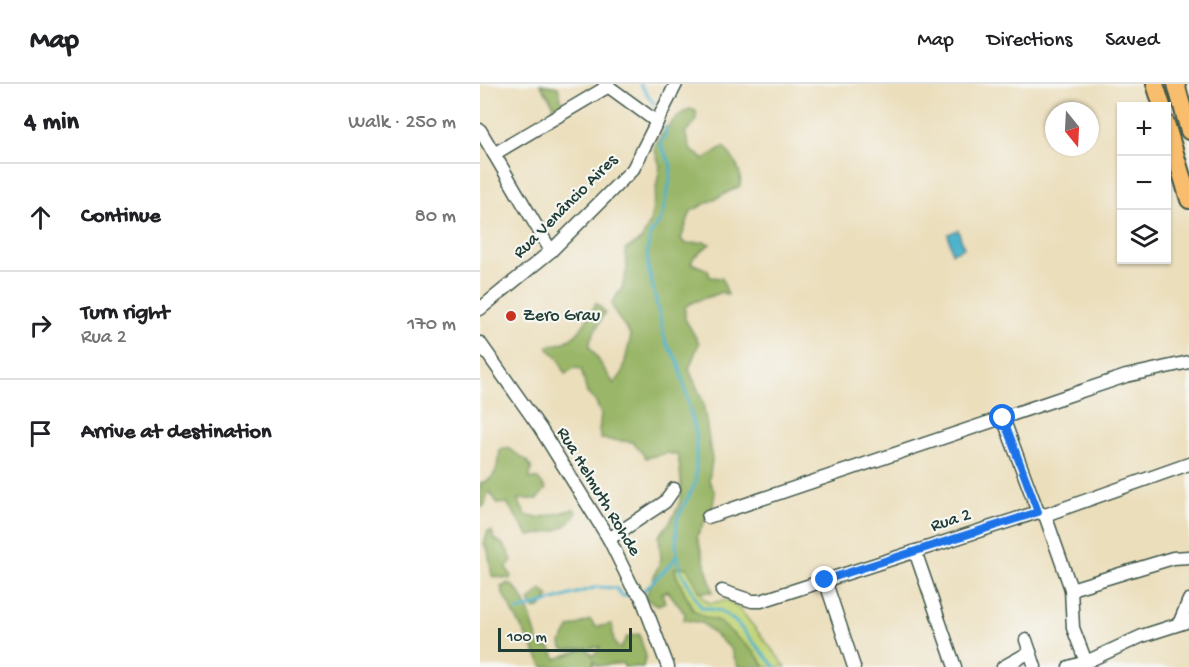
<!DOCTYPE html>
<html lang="en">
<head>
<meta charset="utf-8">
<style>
	:root { --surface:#fff; --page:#f2f2f2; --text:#202124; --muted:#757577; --line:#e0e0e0 }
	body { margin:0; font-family:"Gochi Hand",sans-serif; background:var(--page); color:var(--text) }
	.controls { position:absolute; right:18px; top:18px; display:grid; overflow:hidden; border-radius:0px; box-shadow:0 2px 4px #0004 }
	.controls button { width:54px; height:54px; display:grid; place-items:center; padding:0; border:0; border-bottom:2px solid var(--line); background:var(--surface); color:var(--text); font:30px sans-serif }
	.compass { position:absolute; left:565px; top:18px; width:54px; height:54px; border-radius:50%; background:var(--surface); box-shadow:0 2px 4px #0004; rotate:162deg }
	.scale { position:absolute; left:18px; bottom:15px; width:134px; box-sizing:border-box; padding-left:6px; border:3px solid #1f3d34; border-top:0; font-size:16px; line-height:21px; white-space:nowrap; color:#1f3d34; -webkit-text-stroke:4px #f6f6f2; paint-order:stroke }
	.stop { position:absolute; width:18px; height:18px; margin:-14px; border:4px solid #1a73e8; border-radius:50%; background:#fff }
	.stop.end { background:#1a73e8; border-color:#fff; box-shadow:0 2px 6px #0008 }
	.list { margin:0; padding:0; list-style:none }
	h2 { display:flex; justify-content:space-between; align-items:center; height:78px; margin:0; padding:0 24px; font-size:26px }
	h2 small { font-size:20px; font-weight:400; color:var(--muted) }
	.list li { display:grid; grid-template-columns:39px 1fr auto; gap:18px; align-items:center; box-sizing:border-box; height:108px; padding:0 24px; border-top:2px solid var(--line) }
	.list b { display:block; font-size:22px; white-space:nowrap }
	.list p { margin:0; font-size:20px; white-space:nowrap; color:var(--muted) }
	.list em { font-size:20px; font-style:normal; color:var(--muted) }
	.icon { flex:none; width:33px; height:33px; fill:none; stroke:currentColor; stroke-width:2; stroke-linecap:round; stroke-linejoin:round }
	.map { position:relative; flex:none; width:709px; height:583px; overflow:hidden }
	header { display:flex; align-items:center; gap:36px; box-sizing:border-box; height:84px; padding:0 30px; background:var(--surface); border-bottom:2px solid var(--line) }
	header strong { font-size:28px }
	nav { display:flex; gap:33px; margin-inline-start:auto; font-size:21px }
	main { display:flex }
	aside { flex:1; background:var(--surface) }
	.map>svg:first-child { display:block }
</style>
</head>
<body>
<header>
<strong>Map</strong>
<nav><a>Map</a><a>Directions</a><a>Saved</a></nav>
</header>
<main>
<aside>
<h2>4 min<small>Walk · 250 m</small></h2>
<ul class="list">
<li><svg class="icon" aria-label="ahead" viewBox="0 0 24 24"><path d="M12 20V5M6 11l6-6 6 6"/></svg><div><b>Continue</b></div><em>80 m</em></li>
<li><svg class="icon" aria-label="right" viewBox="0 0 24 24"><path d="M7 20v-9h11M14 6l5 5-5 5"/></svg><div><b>Turn right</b><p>Rua 2</p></div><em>170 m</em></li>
<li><svg class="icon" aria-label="arrive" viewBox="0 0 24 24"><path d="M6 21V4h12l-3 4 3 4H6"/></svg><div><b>Arrive at destination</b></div></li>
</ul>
</aside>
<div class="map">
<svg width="709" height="583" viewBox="0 0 709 583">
	<rect width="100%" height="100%" fill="#f6f6f2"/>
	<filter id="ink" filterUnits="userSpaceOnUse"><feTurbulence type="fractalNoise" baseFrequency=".0167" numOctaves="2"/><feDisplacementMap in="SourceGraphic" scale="12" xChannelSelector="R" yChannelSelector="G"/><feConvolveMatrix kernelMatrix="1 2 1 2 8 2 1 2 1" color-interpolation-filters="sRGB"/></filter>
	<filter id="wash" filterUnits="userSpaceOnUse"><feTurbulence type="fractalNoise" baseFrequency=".008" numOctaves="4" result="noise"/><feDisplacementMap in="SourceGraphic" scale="24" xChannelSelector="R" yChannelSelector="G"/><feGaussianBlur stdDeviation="1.35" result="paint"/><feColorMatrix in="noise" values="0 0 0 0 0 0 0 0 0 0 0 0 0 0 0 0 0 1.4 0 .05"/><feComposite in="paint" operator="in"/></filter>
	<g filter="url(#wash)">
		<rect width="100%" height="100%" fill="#ebdebb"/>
		<polygon fill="#c3d578" stroke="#718956" stroke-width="1.5" points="201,482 207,483 225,516 230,519 248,516 262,528 306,583 285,583 275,569 238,537 224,533 213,526 196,491 195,485"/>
		<g fill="#9ab668" stroke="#5c7a4e" stroke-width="1.5">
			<polygon points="60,0 78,3 82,18 78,26 72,28 74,21"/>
			<path d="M210,25L216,27C218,38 212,42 205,49L211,66L224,75L244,63C253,74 263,87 260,102L211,127L201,155L206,160L224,158L230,160L214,173L211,179L228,186L230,193L242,194L248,211L241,208C229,215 216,214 205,223V235L219,259L209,285L223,318L232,376L229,396L235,409L233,421L217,452L233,508H220L207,483L195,484L196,491L213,526L224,533L238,537L275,569L285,583H258L251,565L222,539L204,536L205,530L188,507L182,509L185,518L178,521L165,515L181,475L179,452C206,420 203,410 198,371L187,369L166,374L153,358L121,355L119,347L121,331L116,318L107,309L101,285L94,284L85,290L79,275L68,265V262C98,259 103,243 116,219L125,228L110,257V263L134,300L142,290L151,252C144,239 135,234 132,219L142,204L147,185L145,166L161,156L170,139L180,82L174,64C179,51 197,30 210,25Z"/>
			<path d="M28,364L47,377L52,385L49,394L58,395L66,405L57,415H38L45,431L58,434L94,425L96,429C88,448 67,448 49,452L27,419L18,420L10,408L7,411L5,421L0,424V399C17,397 18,380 20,366Z"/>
			<path d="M8,447H12L14,455C24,459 28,466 32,477L26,484L31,491L30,495L12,492L8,466L4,460Z"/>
			<path d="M28,499C48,508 52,545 61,564L70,563L76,575L106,564L113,572L120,563L86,566L82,564L81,559L89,544L110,536L116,543L132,540L134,559L140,565L147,553L159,550L166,572L163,583H144L143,579L118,582L113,576L114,581L108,583H63L23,510L21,503Z"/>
			<polygon points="61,505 69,512 61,523 54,525 49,517"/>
		</g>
		<polygon fill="#4db3cc" stroke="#367880" stroke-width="1.5" points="478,146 484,164 472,169 468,150"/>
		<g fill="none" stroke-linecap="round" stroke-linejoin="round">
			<g stroke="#4db3cc" stroke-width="3">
				<polyline points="160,0 174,20"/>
				<polyline points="185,43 186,51 180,60 191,81 190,96 181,136 171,149 167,167 168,183 186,259 198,277 216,350 216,398 197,435 196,460 200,485 221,523 241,527 256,538 295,583"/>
				<polyline points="161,509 193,478 197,470"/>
				<polyline points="37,527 117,503 136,504 142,512 155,511"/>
			</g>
		</g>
	</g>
	<g filter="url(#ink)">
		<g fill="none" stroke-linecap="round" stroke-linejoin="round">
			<defs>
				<g id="minor">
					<polyline points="125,0 177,38"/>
					<polyline points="0,46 71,167"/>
					<polyline points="14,70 127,3"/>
					<polyline points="0,225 71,167 153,85 196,0"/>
					<polyline points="0,259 60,344 129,455 152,502 161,512 188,583"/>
					<polyline points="523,334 558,428"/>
					<polyline points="565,431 591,505 593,544 606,578"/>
					<polyline points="228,433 646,292 709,278"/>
					<polyline points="129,455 185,418 194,405"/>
					<polyline points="435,467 475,583"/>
					<polyline points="345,496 374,583"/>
					<polyline points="591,505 693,474 709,473"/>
					<polyline points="242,507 272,517 281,517 558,428 565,431 709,380"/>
					<polyline points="699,540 709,516"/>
					<polyline points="546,556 555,583"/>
					<polyline points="523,583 550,568"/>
					<polyline points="589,583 606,578 662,552 709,537"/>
				</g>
				<g id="major">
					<polyline points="675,0 682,22"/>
					<polyline points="696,0 709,47"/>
					<polyline points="686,39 709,116"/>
				</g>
			</defs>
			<use href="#minor" stroke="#3e5548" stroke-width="15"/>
			<use href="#major" stroke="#3e5548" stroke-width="20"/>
			<use href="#minor" stroke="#fff" stroke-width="12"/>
			<use href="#major" stroke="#f9be6d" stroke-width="16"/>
		</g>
	</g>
	<g fill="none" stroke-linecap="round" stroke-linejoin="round" filter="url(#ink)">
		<polyline stroke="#1a73e8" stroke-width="8" points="345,496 558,428 523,334"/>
	</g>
	<circle fill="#c8321e" stroke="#f6f6f2" stroke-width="2" cx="31" cy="232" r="6"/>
	<g text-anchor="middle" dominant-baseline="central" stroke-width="4.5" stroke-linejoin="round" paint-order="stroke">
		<g font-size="18" fill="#1f3d34" stroke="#f6f6f2">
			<text transform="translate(86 123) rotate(-45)">Rua Venâncio Aires</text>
			<text transform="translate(118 408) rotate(59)">Rua Helmuth Rohde</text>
			<text transform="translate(471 437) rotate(-18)">Rua 2</text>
		</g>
		<g font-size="18" fill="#1f3d34" stroke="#f6f6f2" text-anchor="start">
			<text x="43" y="232">Zero Grau</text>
		</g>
	</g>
</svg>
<div class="controls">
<button>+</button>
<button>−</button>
<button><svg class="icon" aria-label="layers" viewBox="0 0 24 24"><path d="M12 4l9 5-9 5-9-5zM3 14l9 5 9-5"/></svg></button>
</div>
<svg class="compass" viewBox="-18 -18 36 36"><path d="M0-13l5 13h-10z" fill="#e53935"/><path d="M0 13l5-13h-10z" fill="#757577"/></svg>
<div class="scale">100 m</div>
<div class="stop" style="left:523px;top:334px"></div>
<div class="stop end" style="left:345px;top:496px"></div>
</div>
</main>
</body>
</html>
